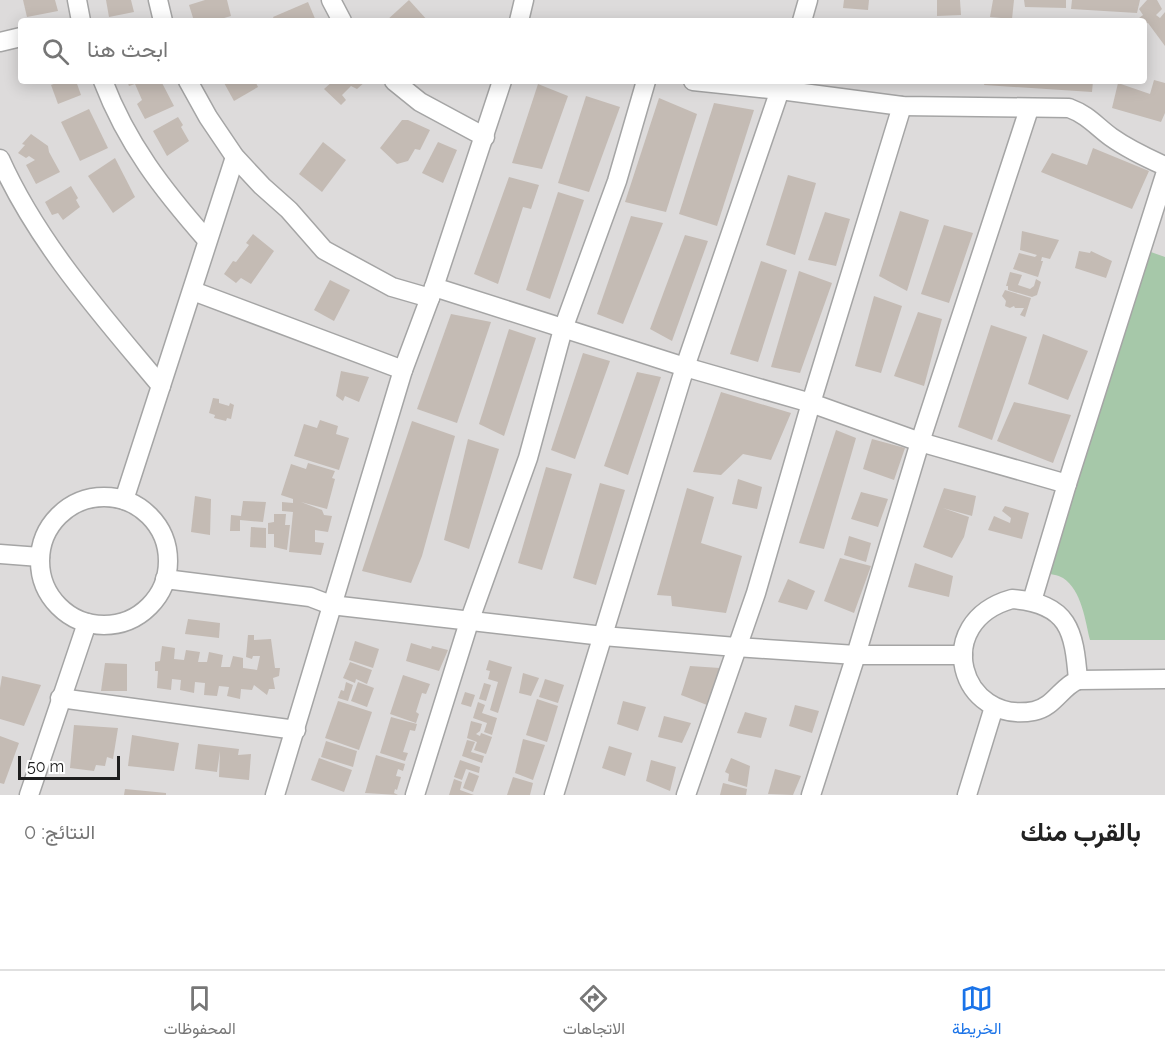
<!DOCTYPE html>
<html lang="ar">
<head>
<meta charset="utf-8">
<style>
	:root { --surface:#fff; --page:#f2f2f2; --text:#222; --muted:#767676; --line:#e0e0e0; --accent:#1a73e8 }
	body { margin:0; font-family:Raleway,Vazirmatn,sans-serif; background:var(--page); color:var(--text); direction:rtl }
	.scale { position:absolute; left:18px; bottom:15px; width:102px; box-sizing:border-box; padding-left:6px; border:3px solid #1e1e1e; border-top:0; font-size:16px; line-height:21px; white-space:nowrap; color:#1e1e1e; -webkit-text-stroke:4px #fff; paint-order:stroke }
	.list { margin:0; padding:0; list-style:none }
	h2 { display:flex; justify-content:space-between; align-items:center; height:78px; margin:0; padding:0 24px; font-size:26px }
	h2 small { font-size:20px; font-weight:400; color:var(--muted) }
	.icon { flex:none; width:33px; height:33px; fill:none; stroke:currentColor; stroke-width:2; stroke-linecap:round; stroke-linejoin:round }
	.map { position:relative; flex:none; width:1165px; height:795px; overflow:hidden; direction:ltr }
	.search { position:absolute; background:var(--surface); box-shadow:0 3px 15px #0003; left:18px; right:18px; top:18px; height:66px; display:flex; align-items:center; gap:15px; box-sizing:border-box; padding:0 21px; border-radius:6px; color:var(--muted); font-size:22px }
	.sheet { height:174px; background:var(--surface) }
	nav { display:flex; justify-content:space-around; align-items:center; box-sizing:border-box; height:84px; border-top:2px solid var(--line); background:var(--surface); font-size:16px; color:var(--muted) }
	nav a { display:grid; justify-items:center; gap:3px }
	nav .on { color:var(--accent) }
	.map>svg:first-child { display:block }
</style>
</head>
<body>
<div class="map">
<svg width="1165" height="795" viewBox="0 0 1165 795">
	<rect width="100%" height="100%" fill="#efebe5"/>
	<path fill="#dddbdb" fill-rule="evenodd" d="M0,0H1165V795H0ZM21,21H1144V81H21Z"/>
	<path fill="#a6c8a9" d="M1148,251L1165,257V640H1090C1085,620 1082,591 1063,578C1058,575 1050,574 1044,573Z"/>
	<g fill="#c4bbb4">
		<polygon points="23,0 55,0 58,11 27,17"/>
		<polygon points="106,0 131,0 134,12 109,17"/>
		<polygon points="205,0 227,0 231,16 214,21 194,21 189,5"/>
		<polygon points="409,0 428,21 386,21"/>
		<polygon points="844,0 869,0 868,10 843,8"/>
		<polygon points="937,0 960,0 961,15 937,16"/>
		<polygon points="993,0 1014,0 1012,19 990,17"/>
		<polygon points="1024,0 1066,0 1066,8 1025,7"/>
		<polygon points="1072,0 1140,0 1137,13 1071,9"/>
		<polygon points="1147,0 1157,0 1162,9 1156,15 1160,18 1165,12 1165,46 1148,23 1144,24 1144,21 1135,21 1143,15 1139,9"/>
		<polygon points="308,2 316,21 275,21 273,17"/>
		<polygon points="1154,80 1165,83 1165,113 1161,122 1112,108 1118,83 1150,94"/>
		<polygon points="61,81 76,81 81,95 58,104 51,85"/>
		<polygon points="127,81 161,81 174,106 145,119 137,104 142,100 135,84 129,86"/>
		<polygon points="223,81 255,81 258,87 234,101"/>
		<polygon points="333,81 366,81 357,89 351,86 342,95 346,100 341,105 324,89"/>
		<polygon points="985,81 1093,81 1092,92 984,85"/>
		<polygon points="538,84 568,96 542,169 512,163"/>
		<polygon points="586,96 620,107 589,192 558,183"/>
		<polygon points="659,98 697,114 666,212 625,202"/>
		<polygon points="714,103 754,110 717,226 679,214"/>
		<polygon points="89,109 108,148 80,161 61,122"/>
		<polygon points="178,117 183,125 181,127 189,141 167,156 153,131"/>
		<polygon points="402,120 408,120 430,130 420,150 415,149 408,161 397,164 380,148"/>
		<polygon points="31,134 48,146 49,152 60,172 36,184 26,165 35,160 29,156 26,158 18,153 25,145 22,144"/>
		<polygon points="323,142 346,160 322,192 299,174"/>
		<polygon points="438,142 457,150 443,183 422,173"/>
		<polygon points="1093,148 1149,171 1132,209 1041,172 1052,153 1087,165"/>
		<polygon points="115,158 135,197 113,213 88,176"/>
		<polygon points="788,175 816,183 795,255 766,245"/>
		<polygon points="509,177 539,185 531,209 523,207 498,284 474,274"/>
		<polygon points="71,186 78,198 76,200 80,207 63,220 58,213 52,215 45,202"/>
		<polygon points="558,192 584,200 550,299 526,290"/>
		<polygon points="900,211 929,220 907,291 879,276"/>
		<polygon points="825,212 850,219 836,266 808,260"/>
		<polygon points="631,216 663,223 623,324 597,314"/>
		<polygon points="944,225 973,233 949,303 921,294"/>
		<polygon points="1022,231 1059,240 1050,259 1042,257 1041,261 1043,261 1038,277 1013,269 1019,253 1035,257 1037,255 1020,250"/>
		<polygon points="253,234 274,251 251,284 241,278 236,283 224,274 233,261 236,262 249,245 246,243"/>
		<polygon points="685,235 708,241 672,341 650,329"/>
		<polygon points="1079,251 1090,253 1091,251 1112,261 1106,278 1075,268"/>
		<polygon points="761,261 787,270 758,362 730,354"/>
		<polygon points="799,271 832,283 800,373 771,367"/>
		<polygon points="1010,272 1022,275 1018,285 1030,289 1034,286 1036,279 1041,282 1037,295 1032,297 1008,290 1008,286 1006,286"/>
		<polygon points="330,280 350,290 334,321 314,310"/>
		<polygon points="1005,290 1031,298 1025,317 1020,315 1024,308 1015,308 1014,306 1010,308 1005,306 1006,301 1002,296"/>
		<polygon points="874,296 902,306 881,373 855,366"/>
		<polygon points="918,312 942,319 924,386 894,376"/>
		<polygon points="451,314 491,322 457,423 417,409"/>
		<polygon points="991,325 1027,337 992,440 958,427"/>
		<polygon points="509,329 536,338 504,436 479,424"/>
		<polygon points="1043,334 1088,351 1068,400 1028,384"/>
		<polygon points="583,353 610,361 575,459 551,450"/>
		<polygon points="341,371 369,377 359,402 345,396 343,401 336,396"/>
		<polygon points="637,372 661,377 628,475 604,466"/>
		<polygon points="721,392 791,413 771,460 743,454 721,475 693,472"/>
		<polygon points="213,398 219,399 219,403 229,406 230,403 234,405 231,419 227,418 226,421 214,418 215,415 209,413"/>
		<polygon points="1014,402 1071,415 1053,463 997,441"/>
		<polygon points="320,420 338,426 336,434 349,438 339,470 294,456 304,424 317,428"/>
		<polygon points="412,421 455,436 422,556 411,583 362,571"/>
		<polygon points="836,430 856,438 824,549 799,543"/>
		<polygon points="468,439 499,449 469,549 444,540"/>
		<polygon points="872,439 905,448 894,480 863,469"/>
		<polygon points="308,463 335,471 332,478 335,479 327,509 301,502 322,510 324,515 332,516 328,532 315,530 315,542 324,543 321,555 289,552 293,512 282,511 282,502 293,503 293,499 281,495 291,464 306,469"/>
		<polygon points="546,467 572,474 542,570 518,563"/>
		<polygon points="738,479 762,487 757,509 732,504"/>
		<polygon points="600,483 625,490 596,585 573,578"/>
		<polygon points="687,488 714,497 701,543 742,556 726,613 672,606 671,596 657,595"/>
		<polygon points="944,488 976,496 972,516 943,508 969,517 964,537 952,558 923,547"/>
		<polygon points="861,492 888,499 878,527 851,519"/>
		<polygon points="195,496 211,499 210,535 191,532"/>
		<polygon points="243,501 266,502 263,522 240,520 240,531 230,531 231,515 241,516"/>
		<polygon points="1005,506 1029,513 1022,539 988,530 994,516 1010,523 1011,518 1002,511"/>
		<polygon points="274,514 286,514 285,525 290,525 287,550 274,547 274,534 268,534 268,523 274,522"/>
		<polygon points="251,527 266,528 266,548 250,547"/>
		<polygon points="849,536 871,543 866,562 844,555"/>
		<polygon points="840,558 871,566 854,613 824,601"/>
		<polygon points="915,563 953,576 949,597 908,587"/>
		<polygon points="788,579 815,591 807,610 778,602"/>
		<polygon points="188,619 220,623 219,638 185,634"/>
		<polygon points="248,635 254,635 254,640 271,639 275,668 280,668 279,676 273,678 275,689 269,689 267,695 254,685 252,690 241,689 240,699 227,696 229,687 219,686 217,696 204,695 205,683 195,682 194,693 180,690 181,680 172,679 171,690 157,688 158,671 155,671 155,662 160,661 162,646 175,648 174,659 184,660 186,650 200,652 198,662 207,662 209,652 223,655 221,667 230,667 233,656 243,658 243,668 257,670 260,656 253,656 252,659 246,657"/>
		<polygon points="355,641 379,649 373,668 349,660"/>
		<polygon points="411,643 431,649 432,646 448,650 439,671 406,661"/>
		<polygon points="489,660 512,667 498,713 490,710 498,682 488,679 490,671 486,670"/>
		<polygon points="350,662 372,670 367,684 356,679 355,683 343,678"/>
		<polygon points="105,663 127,664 127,691 101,691"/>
		<polygon points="690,666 720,668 707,705 681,695"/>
		<polygon points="523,673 539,678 531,696 519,693"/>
		<polygon points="403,675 430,684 426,694 422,693 416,712 419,714 416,723 390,714"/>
		<polygon points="2,676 41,685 24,726 0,719 0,688"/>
		<polygon points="545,679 564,685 558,703 539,697"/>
		<polygon points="346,682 353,685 348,701 338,698 341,690 344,691"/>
		<polygon points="358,682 374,688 367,707 351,701"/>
		<polygon points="484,683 491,685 486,701 479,699"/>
		<polygon points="465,692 475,695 471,707 461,704"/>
		<polygon points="537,699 558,706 547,742 526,735"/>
		<polygon points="338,701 372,712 359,750 325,738"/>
		<polygon points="623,701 646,707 638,731 617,724"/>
		<polygon points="478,702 485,705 482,713 497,718 492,735 484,732 487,723 473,718"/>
		<polygon points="795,705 819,711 812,733 789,726"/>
		<polygon points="745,712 767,718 761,738 737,733"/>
		<polygon points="664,716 691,723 682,743 658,737"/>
		<polygon points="391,717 417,724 415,731 410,730 403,752 408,753 405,761 380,753"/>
		<polygon points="471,721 482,724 480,731 476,734 480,736 481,733 492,737 486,754 474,750 477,742 467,738"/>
		<polygon points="74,725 118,728 113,759 107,757 105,766 96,765 94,771 70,768"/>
		<polygon points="132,735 179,743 174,771 128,766"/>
		<polygon points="0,736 19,743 4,784 0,783"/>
		<polygon points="523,739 545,745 533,780 515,773"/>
		<polygon points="467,740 475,742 471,752 484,756 482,763 462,756"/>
		<polygon points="326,741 357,751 353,767 321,757"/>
		<polygon points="198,744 239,749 238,755 251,754 249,780 219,777 220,751 217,772 195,769"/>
		<polygon points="609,746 632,753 625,776 602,768"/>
		<polygon points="376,755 405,764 403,771 398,769 396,776 401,777 397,790 395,789 394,793 398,795 365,793"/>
		<polygon points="319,758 352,770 344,792 311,780"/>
		<polygon points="731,758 750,766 747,787 728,781 729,774 725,772"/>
		<polygon points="460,760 480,767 479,773 466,769 462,780 454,777"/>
		<polygon points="651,760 676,767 670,791 646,781"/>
		<polygon points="775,769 801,776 793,795 768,794"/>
		<polygon points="469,772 479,776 473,792 463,788"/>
		<polygon points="513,777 533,783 530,795 507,795"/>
		<polygon points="454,779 462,782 460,790 474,795 449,795"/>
		<polygon points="723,783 747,789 746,795 720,795"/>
		<polygon points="125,789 166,793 166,795 124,795"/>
	</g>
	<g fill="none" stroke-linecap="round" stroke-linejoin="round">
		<defs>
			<g id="minor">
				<polyline points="77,0 81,21"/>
				<polyline points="158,0 163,21"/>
				<polyline points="331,0 342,21"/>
				<polyline points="519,21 524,0"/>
				<polyline points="802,21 808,0"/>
				<polyline points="0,42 21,37"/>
				<path d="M103,81C127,144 163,190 207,240"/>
				<polyline points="188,81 208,117 235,157 262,186 289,210 324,250 392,287 430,298"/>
				<polyline points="394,81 420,102 485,137"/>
				<path d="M693,81L780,90L902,106L1069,108C1088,115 1096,126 1111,137C1128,149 1147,158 1165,166"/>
				<path d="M0,159C38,244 102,315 161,386"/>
				<polyline points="434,287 685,367 811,403 920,442 1067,484"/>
				<polyline points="193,291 403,370"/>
				<circle cx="104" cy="561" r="64"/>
				<polyline points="124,500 235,157"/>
				<polyline points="0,554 40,557"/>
				<polyline points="165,579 310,597 331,605 603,636 736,647 856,655 963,655"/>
				<path d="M1012,599C1069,604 1074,630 1078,680C1061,687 1054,707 1034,711C960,725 930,622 1012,599Z"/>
				<polyline points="1032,601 1067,484 1165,175"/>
				<polyline points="1078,680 1165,679"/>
				<polyline points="60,698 296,730"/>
				<polyline points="29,795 87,623"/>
				<polyline points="275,795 403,370 434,287 502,81"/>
				<polyline points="415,795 469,622 528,458 563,329 617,181 646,81"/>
				<polyline points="554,795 685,367 783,81"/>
				<polyline points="686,795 756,593 811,403 902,106"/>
				<polyline points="811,795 856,655 920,442 1029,109"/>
				<polyline points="967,795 994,707"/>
			</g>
		</defs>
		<use href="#minor" stroke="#a5a5a5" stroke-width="21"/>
		<use href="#minor" stroke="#fff" stroke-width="18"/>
	</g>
</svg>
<div class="scale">50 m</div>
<div class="search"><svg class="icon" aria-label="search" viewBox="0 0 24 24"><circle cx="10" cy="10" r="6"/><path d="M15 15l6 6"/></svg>ابحث هنا</div>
</div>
<section class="sheet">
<h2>بالقرب منك<small>النتائج: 0</small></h2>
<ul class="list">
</ul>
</section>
<nav>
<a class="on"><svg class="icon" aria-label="map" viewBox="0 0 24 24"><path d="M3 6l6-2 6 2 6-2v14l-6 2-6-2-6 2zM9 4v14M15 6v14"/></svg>الخريطة</a>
<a><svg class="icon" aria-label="directions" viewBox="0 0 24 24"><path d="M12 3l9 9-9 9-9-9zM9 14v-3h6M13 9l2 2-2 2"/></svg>الاتجاهات</a>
<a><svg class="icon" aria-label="saved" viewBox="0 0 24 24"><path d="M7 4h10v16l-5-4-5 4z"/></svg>المحفوظات</a>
</nav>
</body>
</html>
